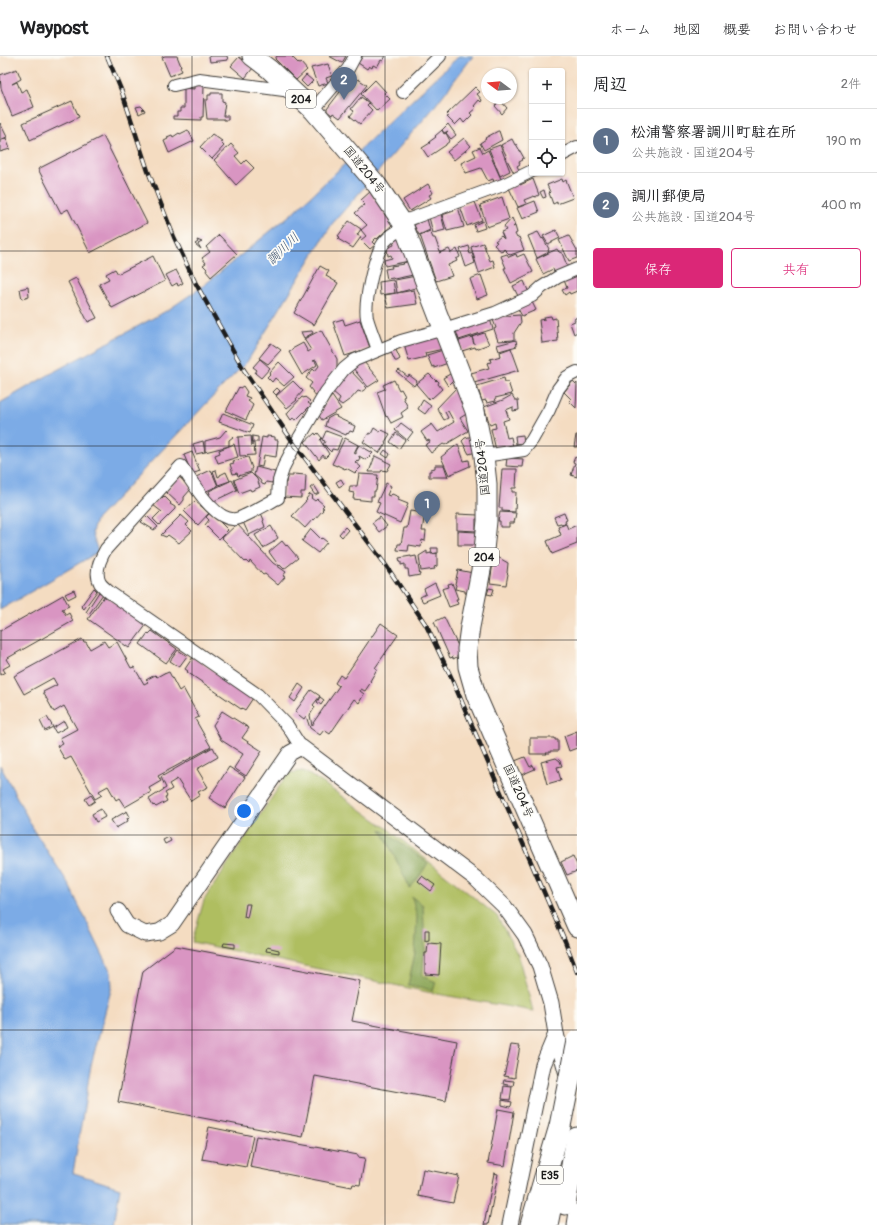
<!DOCTYPE html>
<html lang="ja">
<head>
<meta charset="utf-8">
<style>
	:root { --surface:#fff; --page:#f6f6f6; --text:#202124; --muted:#757577; --line:#e0e0e0; --accent:#db2777 }
	body { margin:0; font-family:Pangolin,"Klee One",sans-serif; background:var(--page); color:var(--text) }
	.controls { position:absolute; right:12px; top:12px; display:grid; overflow:hidden; border-radius:4px; box-shadow:0 1px 3px #0004 }
	.controls button { width:36px; height:36px; display:grid; place-items:center; padding:0; border:0; border-bottom:1px solid var(--line); background:var(--surface); color:var(--text); font:20px sans-serif }
	.compass { position:absolute; left:481px; top:12px; width:36px; height:36px; border-radius:50%; background:var(--surface); box-shadow:0 1px 3px #0004; rotate:286deg }
	.you { position:absolute; left:244px; top:755px; width:14px; height:14px; margin:-10px; border:3px solid #fff; border-radius:50%; background:#1a73e8; box-shadow:0 0 0 6px #1a73e833 }
	.badge { display:grid; place-items:center; width:26px; height:26px; border-radius:50%; background:var(--accent); color:#fff; font-size:13px; font-weight:700 }
	.pin { position:absolute; translate:-50% -33px; filter:drop-shadow(0 1px 2px #0008) }
	.pin::after { content:''; position:absolute; top:21px; width:14px; height:12px; background:inherit; clip-path:polygon(0 0,100% 0,50% 100%) }
	.list { margin:0; padding:0; list-style:none }
	h2 { display:flex; justify-content:space-between; align-items:center; height:52px; margin:0; padding:0 16px; font-size:17px }
	h2 small { font-size:13px; font-weight:400; color:var(--muted) }
	.list li { display:grid; grid-template-columns:26px 1fr auto; gap:12px; align-items:center; box-sizing:border-box; height:64px; padding:0 16px; border-top:1px solid var(--line) }
	.list b { display:block; font-size:15px; white-space:nowrap }
	.list p { margin:0; font-size:13px; white-space:nowrap; color:var(--muted) }
	.list em { font-size:13px; font-style:normal; color:var(--muted) }
	.actions { display:flex; gap:8px; padding:12px 16px }
	.actions a { flex:1; padding:9px 0; border:1px solid var(--accent); border-radius:4px; text-align:center; font-size:14px; color:var(--accent) }
	.actions .main { background:var(--accent); color:#fff }
	.icon { flex:none; width:22px; height:22px; fill:none; stroke:currentColor; stroke-width:2; stroke-linecap:round; stroke-linejoin:round }
	.map { position:relative; flex:none; width:577px; height:1169px; overflow:hidden }
	header { display:flex; align-items:center; gap:24px; box-sizing:border-box; height:56px; padding:0 20px; background:var(--surface); border-bottom:1px solid var(--line) }
	header strong { font-size:19px }
	nav { display:flex; gap:22px; margin-inline-start:auto; font-size:14px }
	main { display:flex }
	aside { flex:1; background:var(--surface) }
	.map>svg:first-child { display:block }
</style>
</head>
<body>
<header>
<strong>Waypost</strong>
<nav><a>ホーム</a><a>地図</a><a>概要</a><a>お問い合わせ</a></nav>
</header>
<main>
<div class="map">
<svg width="577" height="1169" viewBox="0 0 577 1169">
	<rect width="100%" height="100%" fill="#fdfcf7"/>
	<filter id="ink" filterUnits="userSpaceOnUse"><feTurbulence type="fractalNoise" baseFrequency=".025" numOctaves="2"/><feDisplacementMap in="SourceGraphic" scale="8" xChannelSelector="R" yChannelSelector="G"/><feConvolveMatrix kernelMatrix="1 2 1 2 8 2 1 2 1" color-interpolation-filters="sRGB"/></filter>
	<filter id="wash" filterUnits="userSpaceOnUse"><feTurbulence type="fractalNoise" baseFrequency=".012" numOctaves="4" result="noise"/><feDisplacementMap in="SourceGraphic" scale="16" xChannelSelector="R" yChannelSelector="G"/><feGaussianBlur stdDeviation="0.9" result="paint"/><feColorMatrix in="noise" values="0 0 0 0 0 0 0 0 0 0 0 0 0 0 0 0 0 1.4 0 .05"/><feComposite in="paint" operator="in"/></filter>
	<g filter="url(#wash)">
		<rect width="100%" height="100%" fill="#f4dcc1"/>
		<polygon fill="#afbe61" stroke="#666d3e" points="303,715 323,727 388,773 497,860 518,899 533,955 432,937 192,886 204,844 288,717"/>
		<g fill="#8ba557" stroke="#54603a">
			<polygon points="381,773 428,807 419,821 410,832"/>
			<polygon points="412,841 423,849 425,894 422,920 436,926 433,935 421,931 408,929 415,897 417,861"/>
		</g>
		<g fill="#7babe6" stroke="#4c6481">
			<polygon points="459,0 473,0 431,55 332,168 247,306 222,331 96,464 92,476 98,496 0,554 0,347 57,314 168,254 203,230 295,155"/>
			<polygon points="0,709 35,776 68,827 111,916 112,930 91,1009 73,1117 74,1117 120,1132 114,1169 0,1169"/>
		</g>
		<g id="blocks">
			<g fill="#d995c2">
				<polygon points="165,0 177,0 181,10 180,11 182,15 170,20 162,1"/>
				<polygon points="209,0 227,0 228,4 210,6"/>
				<polygon points="277,0 291,0 299,8 301,7 307,14 296,24 275,3"/>
				<polygon points="329,0 346,0 342,7"/>
				<polygon points="363,0 386,0 383,5 381,4 377,11 373,9 372,12 369,10 367,13 358,7"/>
				<polygon points="239,1 253,12 245,22 231,10"/>
				<polygon points="328,8 332,20 326,22 328,27 318,30 311,12"/>
				<polygon points="17,13 21,23 12,28 17,26 21,36 27,33 34,51 12,60 1,32 0,19"/>
				<polygon points="306,19 313,25 307,31 301,25"/>
				<polygon points="358,23 367,29 340,62 333,57 332,59 327,55 327,53 343,32 348,36"/>
				<polygon points="375,24 386,36 384,37 390,43 377,55 361,38"/>
				<polygon points="194,29 204,30 203,61 201,61 201,64 173,63 173,60 177,60 177,56 180,56 180,52 184,52 184,32 194,33"/>
				<polygon points="475,31 480,36 477,38 482,44 481,46 479,44 474,50 476,52 470,57 472,59 464,67 461,63 455,69 447,61 449,60 447,58"/>
				<polygon points="211,37 222,37 222,45 225,46 223,60 228,60 228,64 224,64 224,63 207,63 205,44 208,44 208,39 211,39"/>
				<polygon points="361,41 369,47 367,49 372,54 360,68 350,60 354,55 351,53 359,43 360,43"/>
				<polygon points="500,44 507,52 502,58 495,50"/>
				<polygon points="72,45 79,61 30,84 23,67"/>
				<polygon points="141,50 144,53 142,54 144,53 145,55 139,58 136,51"/>
				<polygon points="0,67 7,81 0,84"/>
				<polygon points="448,68 456,79 451,83 446,77 448,75 444,77 442,74"/>
				<polygon points="188,74 194,85 169,97 164,85 168,83 167,81 172,79 173,81 179,77 180,78"/>
				<polygon points="442,74 444,78 446,77 450,85 446,88 446,89 428,101 422,92 430,87 429,86 436,81 435,80"/>
				<polygon points="498,75 499,75 502,84 484,94 480,87 486,83 485,82"/>
				<polygon points="212,78 222,85 220,86 224,90 212,103 200,91"/>
				<polygon points="103,80 147,167 90,197 68,153 61,157 38,113"/>
				<polygon points="6,82 10,93 0,96 0,85"/>
				<polygon points="464,82 471,90 454,104 447,96"/>
				<polygon points="512,83 515,89 516,88 524,102 522,103 523,104 519,106 520,108 517,110 519,114 514,117 506,102 507,101 501,89"/>
				<polygon points="231,88 239,97 235,100 242,108 246,104 254,112 236,129 214,104"/>
				<polygon points="500,89 510,115 500,120 489,93"/>
				<polygon points="480,91 483,97 488,94 501,123 494,126 493,123 488,125 481,112 466,117 461,107 476,100 473,94"/>
				<polygon points="533,123 539,139 535,141 534,140 524,144 526,148 518,151 509,132 519,127 520,129"/>
				<polygon points="562,123 563,126 566,124 573,142 557,148 557,146 553,148 549,137 550,136 547,129"/>
				<polygon points="428,128 433,137 429,139 431,142 410,155 403,144"/>
				<polygon points="544,134 546,141 543,142 540,136"/>
				<polygon points="371,135 374,139 373,141 385,154 383,156 394,167 377,183 376,182 372,186 375,189 370,193 361,184 366,180 361,174 367,169 355,157 365,148 361,144"/>
				<polygon points="502,141 509,163 487,171 480,149"/>
				<polygon points="535,145 539,156 522,163 517,152"/>
				<polygon points="475,146 482,164 467,170 460,150"/>
				<polygon points="458,151 464,171 447,175 442,159 454,155 453,153"/>
				<polygon points="441,158 445,174 433,177 429,161"/>
				<polygon points="512,162 515,169 513,171 515,170 517,177 515,178 517,182 519,181 524,194 510,199 504,193 502,196 494,189 497,186 495,185 501,180 504,183 501,176 506,174 504,171"/>
				<polygon points="427,163 430,174 419,179 414,169"/>
				<polygon points="349,165 361,173 357,179 361,181 353,192 338,183 340,181 338,180"/>
				<polygon points="483,165 485,172 476,175 474,169"/>
				<polygon points="556,174 560,182 548,188 543,180"/>
				<polygon points="430,175 433,182 435,182 440,196 439,197 449,193 451,197 457,193 460,201 456,203 457,205 448,209 452,220 436,225 420,179"/>
				<polygon points="538,176 542,183 543,182 549,193 548,194 549,196 537,202 528,180"/>
				<polygon points="219,179 237,198 211,221 206,215 207,213 203,209 206,207 202,202 210,196 206,191"/>
				<polygon points="569,180 577,194 577,202 569,205 559,184"/>
				<polygon points="401,181 409,205 385,210 384,204 392,202 391,199 388,200 387,192 394,189 393,185"/>
				<polygon points="197,184 202,186 198,188 201,193 195,188 198,186"/>
				<polygon points="483,187 490,205 493,204 495,211 479,217 471,191"/>
				<polygon points="469,190 470,194 469,195 470,198 472,197 475,207 466,211 460,193"/>
				<polygon points="557,193 559,196 562,197 568,212 555,218 553,213 543,218 536,203"/>
				<polygon points="507,198 509,201 516,198 517,201 524,198 533,216 511,227 504,212 506,212 501,200"/>
				<polygon points="153,200 165,225 112,252 99,228 109,223 106,218 115,213 118,218"/>
				<polygon points="410,205 413,219 394,223 393,222 387,223 385,213 392,212 391,210 404,208 403,207"/>
				<polygon points="320,210 329,215 326,220 338,227 314,269 294,257"/>
				<polygon points="176,214 183,227 178,230 177,227 172,230 166,219"/>
				<polygon points="577,218 577,235 570,238 569,236 565,239 562,234 567,232 564,224"/>
				<polygon points="481,219 488,239 477,243 470,223"/>
				<polygon points="416,220 419,229 415,232 397,237 395,224"/>
				<polygon points="76,222 97,262 88,266 68,226"/>
				<polygon points="393,224 395,237 380,239 379,226"/>
				<polygon points="524,225 529,237 519,242 513,230"/>
				<polygon points="28,231 29,241 22,243 20,233"/>
				<polygon points="414,234 417,248 388,252 385,239"/>
				<polygon points="531,244 536,254 522,260 517,251"/>
				<polygon points="520,259 521,266 514,277 514,284 498,285 494,273 496,272 492,261"/>
				<polygon points="551,260 552,263 556,262 558,285 542,287 539,264 545,263 544,261"/>
				<polygon points="577,261 577,276 574,278 570,267 575,265 574,263"/>
				<polygon points="343,263 345,269 360,264 370,292 345,300 333,266"/>
				<polygon points="490,263 493,273 459,284 456,275"/>
				<polygon points="321,274 337,303 337,312 317,341 309,331 312,327 306,322 313,313 315,315 319,310 316,304 313,305 315,305 317,309 302,319 289,296 293,294 292,293 303,287 308,296 311,294 304,283"/>
				<polygon points="312,275 313,277 304,282 301,276"/>
				<polygon points="484,277 489,288 476,293 475,291 462,295 459,285 472,281 474,288 472,281"/>
				<polygon points="438,279 443,293 425,297 426,301 409,305 404,289"/>
				<polygon points="516,284 517,290 499,295 497,289"/>
				<polygon points="271,287 281,294 268,308 259,302"/>
				<polygon points="395,292 400,303 397,305 395,305 390,294"/>
				<polygon points="511,292 519,314 474,327 471,317 489,312 487,307 491,306 490,303 501,300 500,296"/>
				<polygon points="443,294 448,307 434,312 434,310 432,311 427,299"/>
				<polygon points="260,303 270,312 261,322 255,317 257,314 253,311"/>
				<polygon points="279,306 294,321 284,330 275,322 272,326 267,321 270,318 269,317"/>
				<polygon points="364,306 379,324 368,331 353,312"/>
				<polygon points="399,314 408,321 409,319 417,325 414,330 397,316"/>
				<polygon points="351,315 367,332 361,336 358,335 350,344 349,344 342,349 338,346 340,342 332,335"/>
				<polygon points="429,318 436,325 437,324 439,326 438,328 442,333 432,342 431,341 429,343 416,328"/>
				<polygon points="450,318 452,318 454,324 448,330 443,322"/>
				<polygon points="504,322 505,326 508,326 512,338 495,342 496,345 487,347 486,344 482,345 477,330"/>
				<polygon points="394,324 399,334 401,333 405,340 403,341 408,352 401,357 403,361 391,367 387,360 386,361 377,336 385,333 383,329"/>
				<polygon points="293,325 303,335 296,343 297,344 287,352 276,340"/>
				<polygon points="573,325 576,328 577,327 576,352 569,345 571,343 564,336"/>
				<polygon points="243,330 247,336 245,340 250,342 248,345 253,349 246,364 226,355 239,331 240,332"/>
				<polygon points="457,331 468,357 460,362 468,375 445,389 443,388 431,397 425,389 430,386 429,384 427,385 421,376 432,368 438,376 454,366 448,355 445,356 448,362 444,364 437,352"/>
				<polygon points="277,332 280,335 276,339 273,336"/>
				<polygon points="512,339 515,344 518,344 519,354 513,355 513,351 506,354 509,363 503,365 507,382 511,381 513,391 496,394 491,373 496,372 495,367 490,369 484,351 503,344"/>
				<polygon points="332,340 341,353 322,364 318,358 322,356 321,355 323,353 322,352"/>
				<polygon points="302,341 304,342 305,341 310,345 308,347 311,349 296,364 293,362 291,364 287,358 288,356"/>
				<polygon points="423,344 431,350 425,358 418,353"/>
				<polygon points="223,357 253,369 250,377 219,366"/>
				<polygon points="334,359 337,360 336,361 355,370 353,376 350,375 348,378 347,377 346,379 325,370 327,363"/>
				<polygon points="401,367 413,376 407,384 395,374"/>
				<polygon points="374,372 380,376 382,374 390,378 385,386 386,387 379,397 363,386 369,377 371,378"/>
				<polygon points="226,374 233,381 229,384 229,390 205,396 205,385 220,381"/>
				<polygon points="326,375 342,381 337,394 332,393 331,396 326,391 326,390 323,389 325,385 322,384"/>
				<polygon points="315,377 316,379 318,377 322,382 320,384 329,398 325,402 323,399 319,404 305,386"/>
				<polygon points="396,377 405,384 399,393 390,386"/>
				<polygon points="523,379 524,387 516,388 515,380"/>
				<polygon points="576,379 577,379 577,391 574,391"/>
				<polygon points="251,380 252,390 252,387 254,387 255,399 240,400 238,381"/>
				<polygon points="252,380 258,381 258,386 252,386"/>
				<polygon points="267,380 275,381 275,384 278,384 276,401 264,399 262,411 257,410 262,381 267,382"/>
				<polygon points="473,380 476,396 469,398 462,385 465,382"/>
				<polygon points="345,382 358,389 354,397 356,398 356,394 359,389 373,397 366,404 359,400 359,401 360,402 358,405 357,404 355,406 361,411 355,417 346,412 345,413 337,409 337,410 332,408"/>
				<polygon points="203,385 205,396 196,398 193,388"/>
				<polygon points="234,388 238,401 218,407 215,399 220,397 219,394"/>
				<polygon points="458,388 464,405 469,404 470,410 449,419 441,401"/>
				<polygon points="385,394 390,398 388,402 382,398"/>
				<polygon points="192,396 200,415 192,418 184,399"/>
				<polygon points="375,400 391,408 387,415 382,414 381,416 369,416"/>
				<polygon points="248,401 252,412 251,413 251,416 238,420 237,417 233,418 230,408 234,407 233,405"/>
				<polygon points="575,401 577,402 577,421 571,419 575,407 573,406"/>
				<polygon points="507,402 523,403 522,411 506,410"/>
				<polygon points="435,409 444,409 448,421 429,421 429,415 431,415 431,413 435,412"/>
				<polygon points="256,411 275,416 272,427 266,426 265,429 262,428 260,424 254,419"/>
				<polygon points="502,413 517,413 516,432 512,432 512,436 516,436 515,456 502,455 502,452 499,452"/>
				<polygon points="211,414 218,430 204,436 196,421"/>
				<polygon points="216,414 218,421 220,420 220,419 226,416 230,425 218,429 213,415"/>
				<polygon points="251,417 257,423 260,431 251,435 250,433 239,437 234,424"/>
				<polygon points="293,418 306,419 305,436 301,436 301,442 283,441 284,427 286,427 287,420 293,420"/>
				<polygon points="359,418 378,419 376,435 374,435 374,440 371,440 371,445 353,443 354,437 349,436 350,430 357,430"/>
				<polygon points="179,421 188,428 191,433 184,441 184,444 180,449 166,436"/>
				<polygon points="341,423 344,428 339,431 336,426"/>
				<polygon points="232,424 237,434 214,445 213,443 210,444 208,439 210,438 209,435"/>
				<polygon points="386,427 391,430 387,439 390,440 392,438 399,441 398,444 408,448 400,467 376,456 380,447 377,446"/>
				<polygon points="314,429 319,437 315,439 310,432"/>
				<polygon points="310,438 313,440 311,442 315,445 317,443 324,449 322,451 324,452 322,453 323,454 314,464 313,463 305,472 292,460 307,444 306,443"/>
				<polygon points="164,440 171,447 170,448 175,451 175,453 159,469 153,463 160,456 161,457 162,456 153,449 160,441 162,442"/>
				<polygon points="195,445 209,457 198,469 184,455"/>
				<polygon points="410,455 425,457 422,475 426,475 425,485 422,484 421,491 409,489 408,495 397,494 398,488 401,488 404,472 407,472"/>
				<polygon points="500,456 516,457 514,467 509,467 509,471 500,471 500,465 498,465"/>
				<polygon points="210,457 214,460 228,474 219,483 205,469 209,464 206,461"/>
				<polygon points="261,457 264,464 263,465 265,471 249,479 243,466"/>
				<polygon points="564,457 567,464 565,465 566,467 562,469 561,467 557,468 554,461"/>
				<polygon points="457,458 478,459 478,463 476,463 476,475 457,474"/>
				<polygon points="181,459 189,466 186,469 192,475 179,487 168,479 166,481 161,479"/>
				<polygon points="147,460 158,471 154,474 141,466"/>
				<polygon points="380,461 387,470 379,476 372,467"/>
				<polygon points="237,468 273,507 286,516 283,520 285,521 278,529 265,518 263,519 250,505 249,508 246,505 245,506 222,482"/>
				<polygon points="566,468 568,473 577,469 577,488 552,498 547,485 561,479 558,471"/>
				<polygon points="271,470 278,482 274,485 274,486 263,492 255,479"/>
				<polygon points="345,471 348,474 342,481 339,478"/>
				<polygon points="311,473 321,483 322,482 327,486 318,497 302,485"/>
				<polygon points="458,475 476,476 475,489 458,489"/>
				<polygon points="282,485 286,490 287,489 298,502 284,513 280,509 279,510 269,496"/>
				<polygon points="431,492 438,492 438,497 432,498"/>
				<polygon points="427,495 427,498 431,497 431,498 437,497 437,510 434,511 435,513 421,515 419,500"/>
				<polygon points="494,499 508,507 507,517 508,518 506,529 490,527"/>
				<polygon points="411,500 411,501 416,500 420,519 409,521 408,513 405,513 405,508 401,509 401,506 400,506 399,502"/>
				<polygon points="458,514 473,517 469,538 465,537 465,535 455,533 456,529 455,528"/>
				<polygon points="435,527 440,539 423,546 420,541 426,538 424,533"/>
				<polygon points="452,527 458,543 456,543 458,548 449,551 442,533 449,531 448,528"/>
				<polygon points="94,532 97,535 84,553 81,550"/>
				<polygon points="489,532 494,533 492,539 487,538"/>
				<polygon points="74,534 76,539 68,543 65,538"/>
				<polygon points="99,536 103,538 89,558 86,556"/>
				<polygon points="63,539 69,550 62,553 66,559 69,557 73,565 6,603 10,609 3,613 5,616 0,619 0,575"/>
				<polygon points="105,539 147,568 129,592 88,563"/>
				<polygon points="444,561 459,592 457,601 453,603 453,601 450,602 434,566"/>
				<polygon points="381,567 398,579 375,612 377,613 370,625 371,626 365,635 361,633 360,635 364,638 359,647 354,643 330,678 324,674 320,679 310,672 306,660 304,663 295,656 311,634 320,640 313,649 315,651 310,659 312,670 314,667 313,667 339,630 335,627 340,619 344,622"/>
				<polygon points="152,575 177,593 166,607 140,588 148,577 149,578"/>
				<polygon points="82,583 84,586 86,586 90,593 104,585 108,591 117,586 131,612 134,611 144,628 148,626 146,624 155,619 157,621 164,617 164,618 169,616 179,635 183,632 199,661 195,663 211,691 158,720 161,725 149,732 151,736 125,751 119,742 116,744 108,730 99,735 102,739 95,743 71,701 65,704 57,690 63,687 60,682 77,673 64,650 54,656 43,636 57,629 53,622 24,638 14,620"/>
				<polygon points="178,594 187,600 179,611 170,605"/>
				<polygon points="193,601 253,642 245,654 242,652 241,653 187,616 188,615 185,613"/>
				<polygon points="299,628 304,632 295,646 290,642"/>
				<polygon points="320,641 324,644 321,649 317,646"/>
				<polygon points="222,655 249,672 242,682 262,695 246,720 234,712 243,698 221,684 213,669"/>
				<polygon points="47,661 53,671 45,675 40,665"/>
				<polygon points="64,665 67,671 56,677 53,672"/>
				<polygon points="577,675 577,692 569,695 564,680"/>
				<polygon points="530,682 555,682 555,684 558,684 558,695 550,695 550,697 546,697 547,698 530,698"/>
				<polygon points="213,691 218,701 197,713 208,731 198,736 200,739 191,745 177,723 169,728 172,733 165,737 167,740 165,741 167,745 156,751 154,749 153,750 149,743 166,732 161,721"/>
				<polygon points="525,701 530,711 533,709 535,713 521,719 515,705"/>
				<polygon points="556,702 560,705 562,710 557,711 561,724 547,728 541,706"/>
				<polygon points="229,711 245,721 225,752 209,742"/>
				<polygon points="91,739 95,745 89,749 85,743"/>
				<polygon points="101,753 105,761 96,766 92,758"/>
				<polygon points="127,755 130,761 127,762 128,765 116,772 111,764"/>
				<polygon points="169,781 171,785 165,788 163,784"/>
				<polygon points="573,800 577,809 577,815 567,819 561,806"/>
				<polygon points="422,820 435,829 431,835 418,825"/>
				<polygon points="246,848 250,848 247,862 244,861"/>
				<polygon points="425,874 429,874 429,884 425,885"/>
				<polygon points="224,887 235,888 235,892 223,890"/>
				<polygon points="428,887 441,888 439,919 425,918 425,897 427,897"/>
				<polygon points="176,890 360,925 352,965 457,985 446,1045 315,1020 303,1081 118,1046 143,915"/>
				<polygon points="267,891 279,894 279,897 266,895"/>
				<polygon points="511,989 520,990 515,1017 515,1022 504,1020"/>
				<polygon points="504,1024 514,1025 513,1030 503,1028"/>
				<polygon points="504,1030 512,1031 510,1044 502,1043"/>
				<polygon points="502,1044 512,1046 511,1050 510,1051 502,1049"/>
				<polygon points="498,1053 514,1056 505,1110 488,1107"/>
				<polygon points="209,1071 253,1080 246,1111 202,1103"/>
				<polygon points="256,1080 358,1099 358,1101 365,1102 360,1129 353,1128 352,1131 250,1111"/>
				<polygon points="423,1113 459,1120 453,1147 418,1140"/>
				<polygon points="494,1117 498,1118 488,1169 484,1169"/>
			</g>
		</g>
	</g>
	<g filter="url(#ink)">
		<use href="#blocks" fill-opacity="0" stroke="#3c3935" stroke-width="1"/>
		<g fill="none" stroke-linecap="round" stroke-linejoin="round">
			<defs>
				<g id="minor">
					<polyline points="174,29 199,23 291,35"/>
					<polyline points="403,36 440,0"/>
					<polyline points="313,54 348,13 355,0"/>
					<polyline points="562,99 577,91"/>
					<polyline points="402,166 503,129 532,115"/>
					<path d="M378,294C375,284 370,273 367,262C364,247 374,201 383,188C388,180 397,176 404,171"/>
					<polyline points="484,400 524,394 532,384 549,354 558,333 567,321 577,316"/>
					<path d="M301,691L287,669L258,639L109,536C106,533 102,530 100,527C94,516 100,503 106,493L181,410C193,426 214,466 236,463C243,462 270,446 278,442L279,425L284,410L295,389L326,336L344,313L355,304L401,285L444,273L495,257L532,240L542,231L558,221L577,213"/>
				</g>
				<g id="tertiary">
					<polyline points="118,855 127,869 145,878 159,876 172,868 290,697 301,691 475,822 504,850 525,879 540,910 551,947 556,978 566,1015 570,1022"/>
					<polyline points="510,1169 543,1009 556,978"/>
					<polyline points="575,1169 577,1156"/>
				</g>
				<polyline id="trunk" points="252,0 269,13 313,54 377,129 402,166 475,355 484,400 487,428 487,465 483,504 470,571 467,593 468,611 476,639 577,871"/>
				<g id="motorway">
					<polyline points="565,1148 577,1082"/>
					<polyline points="531,1169 560,1070"/>
					<polyline points="547,1169 556,1124"/>
				</g>
			</defs>
			<use href="#minor" stroke="#3c3935" stroke-width="14"/>
			<use href="#tertiary" stroke="#3c3935" stroke-width="17"/>
			<use href="#trunk" stroke="#3c3935" stroke-width="21"/>
			<use href="#motorway" stroke="#3c3935" stroke-width="23"/>
			<use href="#minor" stroke="#fff" stroke-width="12"/>
			<use href="#tertiary" stroke="#fff" stroke-width="15"/>
			<use href="#trunk" stroke="#fff" stroke-width="19"/>
			<use href="#motorway" stroke="#fff" stroke-width="21"/>
			<defs>
				<polyline id="rail" points="107,0 122,36 148,115 174,181 195,226 244,314 295,389 385,508 426,569 452,623 565,885 577,916"/>
			</defs>
			<use href="#rail" stroke="#1c1c1c" stroke-width="4.5"/>
			<use href="#rail" stroke="#fdfcf7" stroke-width="3" stroke-dasharray="9" stroke-linecap="butt"/>
			<defs>
				<polyline id="motorway-bridge" points="560,1070 577,985"/>
			</defs>
			<use href="#motorway-bridge" stroke="#3c3935" stroke-width="23" stroke-linecap="butt"/>
			<use href="#motorway-bridge" stroke="#fff" stroke-width="21"/>
		</g>
	</g>
	<path fill="none" stroke="#1c1c1c" stroke-width="1" stroke-opacity="0.55" d="M192,0V1169M385,0V1169M0,195H577M0,390H577M0,584H577M0,779H577M0,974H577"/>
	<g text-anchor="middle" dominant-baseline="central" stroke-width="3.5" stroke-linejoin="round" paint-order="stroke">
		<g fill="#fdfcf7" stroke="#605f5e" stroke-width="1">
			<rect x="286" y="34" width="30" height="18" rx="3"/>
			<rect x="469" y="492" width="30" height="18" rx="3"/>
			<rect x="537" y="1110" width="26" height="18" rx="3"/>
		</g>
		<g font-size="11" font-weight="bold" fill="#1c1c1c">
			<text x="301" y="43">204</text>
			<text x="484" y="501">204</text>
			<text x="550" y="1119">E35</text>
		</g>
		<g font-size="12" fill="#1c1c1c" stroke="#fdfcf7">
			<text transform="translate(364 114) rotate(51)">国道204号</text>
			<text transform="translate(483 411) rotate(-96)">国道204号</text>
			<text transform="translate(518 735) rotate(66)">国道204号</text>
		</g>
		<g font-size="13" font-style="italic" fill="#475c77" stroke="#fdfcf7">
			<text transform="translate(283 193) rotate(-44)">調川川</text>
		</g>
	</g>
</svg>
<div class="controls">
<button>+</button>
<button>−</button>
<button><svg class="icon" aria-label="locate" viewBox="0 0 24 24"><circle cx="12" cy="12" r="6"/><path d="M12 2v4M12 18v4M2 12h4M18 12h4"/></svg></button>
</div>
<svg class="compass" viewBox="-18 -18 36 36"><path d="M0-13l5 13h-10z" fill="#e53935"/><path d="M0 13l5-13h-10z" fill="#757577"/></svg>
<div class="you"></div>
<div class="pin badge" style="left:427px;top:468px;background:#5c6f8a">1</div>
<div class="pin badge" style="left:344px;top:44px;background:#5c6f8a">2</div>
</div>
<aside>
<h2>周辺<small>2件</small></h2>
<ul class="list">
<li><span class="badge" style="background:#5c6f8a">1</span><div><b>松浦警察署調川町駐在所</b><p>公共施設 · 国道204号</p></div><em>190 m</em></li>
<li><span class="badge" style="background:#5c6f8a">2</span><div><b>調川郵便局</b><p>公共施設 · 国道204号</p></div><em>400 m</em></li>
</ul>
<div class="actions"><a class="main">保存</a><a>共有</a></div>
</aside>
</main>
</body>
</html>
